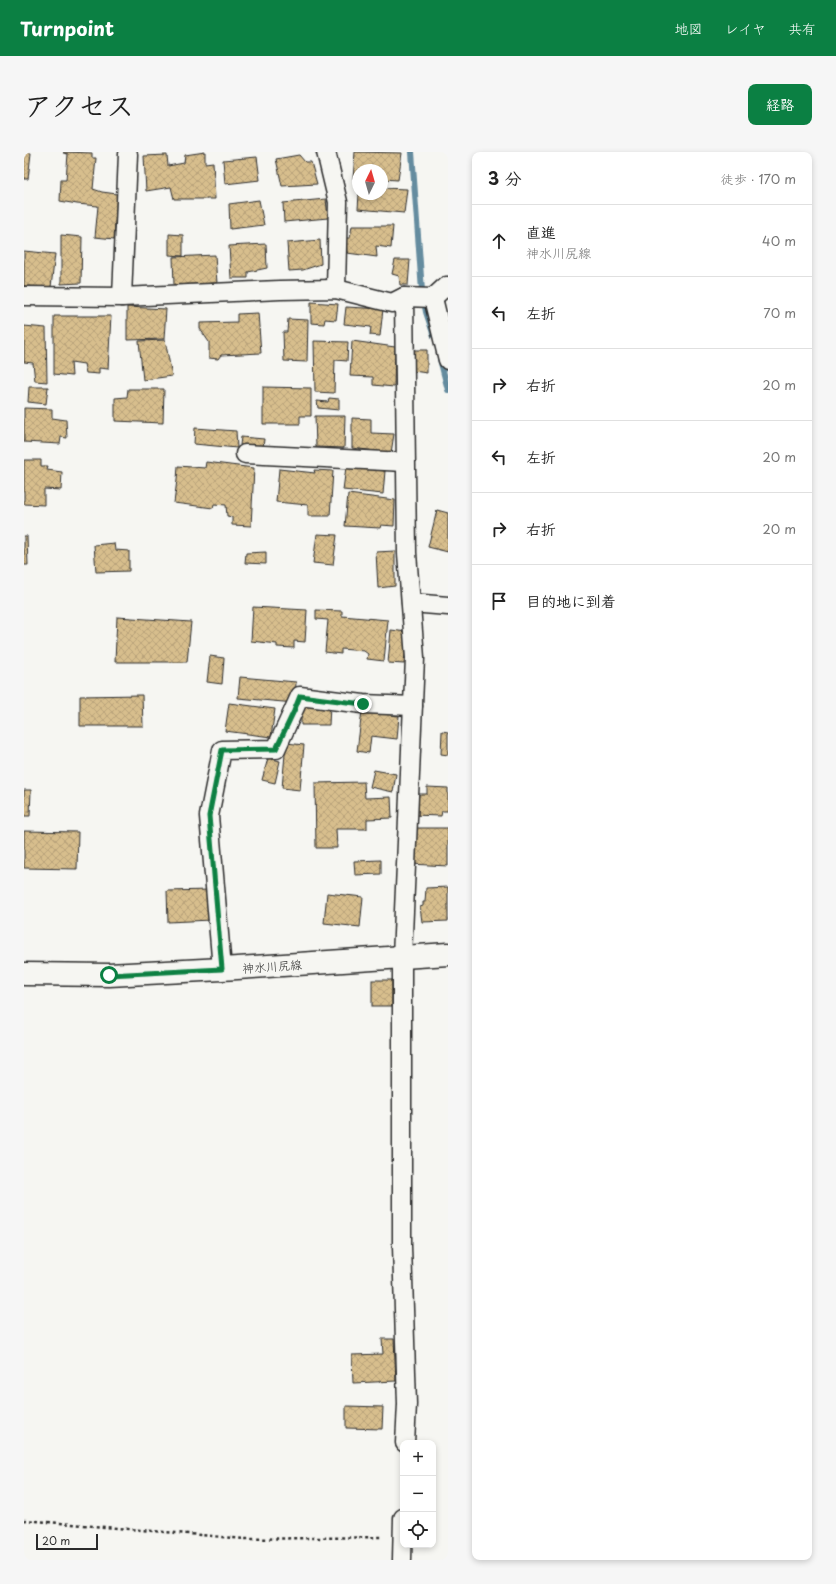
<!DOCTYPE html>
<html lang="ja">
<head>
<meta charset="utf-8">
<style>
	:root { --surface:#fff; --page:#f6f6f6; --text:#222; --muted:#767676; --line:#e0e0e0; --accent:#0b8043 }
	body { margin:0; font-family:"Playpen Sans","Klee One",sans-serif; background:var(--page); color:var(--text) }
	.controls { position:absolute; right:12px; bottom:12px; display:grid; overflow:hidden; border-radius:8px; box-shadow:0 2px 6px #0003 }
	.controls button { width:36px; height:36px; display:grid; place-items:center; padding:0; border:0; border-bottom:1px solid var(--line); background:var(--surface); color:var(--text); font:20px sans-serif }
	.compass { position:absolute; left:328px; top:12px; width:36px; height:36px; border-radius:50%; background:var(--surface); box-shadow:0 2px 6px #0003; rotate:5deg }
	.scale { position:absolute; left:12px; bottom:10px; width:62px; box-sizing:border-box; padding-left:4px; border:2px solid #2b2b2b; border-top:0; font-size:11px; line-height:14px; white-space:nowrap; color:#2b2b2b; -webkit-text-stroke:3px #f6f6f2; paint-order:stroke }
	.stop { position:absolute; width:12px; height:12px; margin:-9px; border:3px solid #0b8043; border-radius:50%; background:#fff }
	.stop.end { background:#0b8043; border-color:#fff; box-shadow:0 1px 4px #0008 }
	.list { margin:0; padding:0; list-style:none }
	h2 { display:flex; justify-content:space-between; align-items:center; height:52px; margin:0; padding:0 16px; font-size:17px }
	h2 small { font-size:13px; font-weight:400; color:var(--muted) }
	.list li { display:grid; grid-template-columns:26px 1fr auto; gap:12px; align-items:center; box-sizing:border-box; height:72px; padding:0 16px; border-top:1px solid var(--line) }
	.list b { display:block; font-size:15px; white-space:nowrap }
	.list p { margin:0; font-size:13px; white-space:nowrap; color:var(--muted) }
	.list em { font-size:13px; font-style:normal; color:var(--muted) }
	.icon { flex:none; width:22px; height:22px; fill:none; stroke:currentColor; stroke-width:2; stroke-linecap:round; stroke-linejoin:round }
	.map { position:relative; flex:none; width:424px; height:1408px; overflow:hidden; border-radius:8px }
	header { display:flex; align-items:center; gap:24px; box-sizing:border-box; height:56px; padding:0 20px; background:var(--accent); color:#fff }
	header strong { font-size:19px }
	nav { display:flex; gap:22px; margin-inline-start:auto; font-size:14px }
	.intro { display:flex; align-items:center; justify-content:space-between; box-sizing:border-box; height:96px; padding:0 24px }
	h1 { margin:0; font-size:28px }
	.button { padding:10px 18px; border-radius:8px; background:var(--accent); color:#fff; font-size:14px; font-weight:700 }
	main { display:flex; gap:24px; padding:0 24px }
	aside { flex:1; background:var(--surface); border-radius:8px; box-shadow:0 2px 6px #0003 }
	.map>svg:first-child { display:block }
</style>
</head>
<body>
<header>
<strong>Turnpoint</strong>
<nav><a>地図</a><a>レイヤ</a><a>共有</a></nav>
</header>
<div class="intro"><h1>アクセス</h1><a class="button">経路</a></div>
<main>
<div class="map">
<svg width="424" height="1408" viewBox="0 0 424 1408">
	<defs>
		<pattern id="building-cross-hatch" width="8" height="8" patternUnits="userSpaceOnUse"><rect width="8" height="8" fill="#d7be8d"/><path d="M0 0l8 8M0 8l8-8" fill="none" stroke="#b9a37a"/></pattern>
	</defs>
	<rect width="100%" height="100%" fill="#f6f6f2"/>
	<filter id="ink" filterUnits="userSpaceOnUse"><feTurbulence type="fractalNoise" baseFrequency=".025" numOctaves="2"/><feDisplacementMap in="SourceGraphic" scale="8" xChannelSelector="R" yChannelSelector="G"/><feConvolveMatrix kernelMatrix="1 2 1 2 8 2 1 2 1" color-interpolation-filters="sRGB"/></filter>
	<g filter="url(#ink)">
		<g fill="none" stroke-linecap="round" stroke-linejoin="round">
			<g stroke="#658c9f" stroke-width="6">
				<polyline points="388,0 398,139 402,160 410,184"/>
				<polyline points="416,207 424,238"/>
			</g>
		</g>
		<g fill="url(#building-cross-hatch)" stroke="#2b2b2b">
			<polygon points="0,0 7,1 4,27 0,27"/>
			<polygon points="40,0 68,1 68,6 72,6 69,37 78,40 93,42 90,87 71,85 74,54 53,52 36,49 37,28 42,28 44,2 39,1"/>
			<polygon points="181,0 181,11 189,10 191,47 150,47 147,35 122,39 120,4 143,3 144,14 160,11 161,3"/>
			<polygon points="331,0 378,1 374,28 358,27 358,18 334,18 334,27 329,27"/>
			<polygon points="275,3 281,10 287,10 293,32 258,34 252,7"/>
			<polygon points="233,5 236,28 201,32 199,8"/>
			<polygon points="358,36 383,37 380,61 334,57 335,42 358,42"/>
			<polygon points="302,47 304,66 260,70 259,51"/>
			<polygon points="235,48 240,73 206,77 205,52"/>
			<polygon points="328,74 369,74 367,96 352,94 353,105 323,101 322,86 326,86"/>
			<polygon points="145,82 159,83 159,104 145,103"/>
			<polygon points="37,83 58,85 57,131 37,132"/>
			<polygon points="296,88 297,112 279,118 265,119 263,91"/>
			<polygon points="242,92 243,116 224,120 224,126 207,126 205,94"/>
			<polygon points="0,99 31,102 27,135 0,134"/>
			<polygon points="191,103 193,131 150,133 149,105"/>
			<polygon points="371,108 386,108 384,133 376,133 375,124 368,122"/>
			<polygon points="287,150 314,152 312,168 301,167 300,172 287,171"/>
			<polygon points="103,155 142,157 140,187 103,188"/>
			<polygon points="322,155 359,157 356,184 346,183 347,175 320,172"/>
			<polygon points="234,161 237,201 197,203 194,207 185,206 185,190 176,177 176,171 213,170 213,162"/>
			<polygon points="30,164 87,164 84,217 75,216 75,222 62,221 60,212 47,210 48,224 30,222"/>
			<polygon points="264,167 284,168 283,210 260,209 259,180 263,180"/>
			<polygon points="0,174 22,176 23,230 11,229 9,211 0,210"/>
			<polygon points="141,188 148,224 119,228 115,189"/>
			<polygon points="290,189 324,190 323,209 311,208 310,241 291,240"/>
			<polygon points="328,189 371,195 370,235 349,233 349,225 326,224"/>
			<polygon points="389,198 403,198 403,221 389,219"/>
			<polygon points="5,235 24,235 22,252 4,250"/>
			<polygon points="239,235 287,236 287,264 276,264 276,272 239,272"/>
			<polygon points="104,237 140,237 139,271 91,269 91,246 103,245"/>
			<polygon points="305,246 315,247 315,258 294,256 293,249 304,250"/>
			<polygon points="0,256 28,257 28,266 42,268 43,286 37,285 36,292 0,290"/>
			<polygon points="291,264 321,264 320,296 292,295"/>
			<polygon points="328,266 347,267 347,281 370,282 367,301 328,296"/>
			<polygon points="171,276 212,279 213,296 170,292"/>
			<polygon points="217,285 240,287 239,296 216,293"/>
			<polygon points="0,308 17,308 17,314 24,314 23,318 38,320 37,338 20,337 20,353 0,352"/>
			<polygon points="182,310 230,316 227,374 208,373 208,365 203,364 202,353 190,352 189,356 150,351 153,328 154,314 181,316"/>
			<polygon points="322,315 361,319 359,342 319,338"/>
			<polygon points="255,317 291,321 290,318 309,319 306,364 284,364 284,353 252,350"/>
			<polygon points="324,342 371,348 370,374 357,373 356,376 321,374"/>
			<polygon points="413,358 424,361 424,400 404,395"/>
			<polygon points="293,382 313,383 309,413 289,411"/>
			<polygon points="0,384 3,384 4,413 0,413"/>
			<polygon points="90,391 91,398 105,399 105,419 72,420 70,393"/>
			<polygon points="371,399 371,434 354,436 352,400"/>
			<polygon points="242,400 242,412 221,411 222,401"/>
			<polygon points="229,455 283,458 281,490 270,489 270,496 253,495 253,492 227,489"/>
			<polygon points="292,458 318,459 318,464 364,468 360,509 343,507 344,502 340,499 317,497 317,502 301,500 304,468 292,467"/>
			<polygon points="93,465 167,470 163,510 91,510"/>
			<polygon points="367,478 383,480 380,512 364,511"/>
			<polygon points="186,504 200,506 198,532 183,530"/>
			<polygon points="216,525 272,530 271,551 214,546"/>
			<polygon points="118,543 119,574 56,574 56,544"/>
			<polygon points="205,551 251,557 247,585 201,579"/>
			<polygon points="277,552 306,553 305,573 277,573"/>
			<polygon points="338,559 375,564 373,587 347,584 345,601 333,599"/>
			<polygon points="418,579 424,580 424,603 417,602"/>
			<polygon points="262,591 280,593 276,638 258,636"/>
			<polygon points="244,606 256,609 251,631 238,628"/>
			<polygon points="350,618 372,622 369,640 346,635"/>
			<polygon points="340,630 341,646 367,645 368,666 343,667 343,677 312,677 313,696 292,696 291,631"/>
			<polygon points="403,635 424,636 424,659 418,659 417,664 388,663 389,642 403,642"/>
			<polygon points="0,638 7,638 6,664 0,664"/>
			<polygon points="387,676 424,676 424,714 386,712"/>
			<polygon points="0,679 54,680 53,717 0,716"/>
			<polygon points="357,708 357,722 331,723 330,709"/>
			<polygon points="424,735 424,769 398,770 396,755 399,754 399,750 401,750 402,736"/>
			<polygon points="186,738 188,768 144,770 143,739"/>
			<polygon points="303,741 339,745 336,775 300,771"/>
			<rect x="348" y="828" width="20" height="26"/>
			<polygon points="358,1187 370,1187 372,1229 329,1231 328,1203 359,1202"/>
			<polygon points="322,1254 359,1255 358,1277 322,1276"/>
		</g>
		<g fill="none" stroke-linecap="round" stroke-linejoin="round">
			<defs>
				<g id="minor">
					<polyline points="302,0 314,50 312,137"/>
					<polyline points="0,144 98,145 256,138 312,137 368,151 380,145 409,146 422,134 424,134"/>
					<polyline points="98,145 104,2"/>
					<polyline points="380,145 383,401 391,506 378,805 378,1094 383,1252 381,1291"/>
					<polyline points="409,146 424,208"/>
					<polyline points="221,302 381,310"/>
					<polyline points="387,451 424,454"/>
					<polyline points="198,817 185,664 198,598 252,597 276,544 339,552 389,554"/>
					<polyline points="378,1408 379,1366"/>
				</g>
				<polyline id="secondary" points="0,822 85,823 198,817 424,802"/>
			</defs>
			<use href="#minor" stroke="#2b2b2b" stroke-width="21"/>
			<use href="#secondary" stroke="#2b2b2b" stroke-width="25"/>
			<polyline stroke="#2b2b2b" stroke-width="2.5" stroke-dasharray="3 3" stroke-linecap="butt" points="0,1368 222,1387 359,1385"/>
			<use href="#minor" stroke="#f6f6f2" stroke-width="18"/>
			<use href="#secondary" stroke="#f6f6f2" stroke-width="22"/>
		</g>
	</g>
	<g fill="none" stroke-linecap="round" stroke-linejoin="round" filter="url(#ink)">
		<polyline stroke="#0b8043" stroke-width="5" points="85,823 198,817 185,664 198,598 252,597 270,559 276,544 339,552"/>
	</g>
	<g text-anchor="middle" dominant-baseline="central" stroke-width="4" stroke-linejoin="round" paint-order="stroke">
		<g font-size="12" fill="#2b2b2b" stroke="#f6f6f2">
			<text transform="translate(248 814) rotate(-4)">神水川尻線</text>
		</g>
	</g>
</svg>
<div class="controls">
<button>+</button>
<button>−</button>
<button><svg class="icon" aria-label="locate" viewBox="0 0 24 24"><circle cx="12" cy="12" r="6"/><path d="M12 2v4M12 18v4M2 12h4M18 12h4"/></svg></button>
</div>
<svg class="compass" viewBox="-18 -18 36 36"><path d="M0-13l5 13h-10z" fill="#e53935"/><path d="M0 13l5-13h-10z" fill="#767676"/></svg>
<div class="scale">20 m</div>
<div class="stop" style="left:85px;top:823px"></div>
<div class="stop end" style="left:339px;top:552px"></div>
</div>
<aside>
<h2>3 分<small>徒歩 · 170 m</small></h2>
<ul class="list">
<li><svg class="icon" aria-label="ahead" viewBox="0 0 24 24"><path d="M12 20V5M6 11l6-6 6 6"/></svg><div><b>直進</b><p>神水川尻線</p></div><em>40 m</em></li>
<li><svg class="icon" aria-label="left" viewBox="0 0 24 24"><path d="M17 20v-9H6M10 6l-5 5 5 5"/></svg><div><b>左折</b></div><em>70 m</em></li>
<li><svg class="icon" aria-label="right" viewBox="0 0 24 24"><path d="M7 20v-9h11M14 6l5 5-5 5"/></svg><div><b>右折</b></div><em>20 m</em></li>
<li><svg class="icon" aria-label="left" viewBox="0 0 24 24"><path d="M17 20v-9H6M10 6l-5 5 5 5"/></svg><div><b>左折</b></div><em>20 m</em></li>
<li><svg class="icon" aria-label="right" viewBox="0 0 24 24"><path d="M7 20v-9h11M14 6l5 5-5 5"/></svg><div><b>右折</b></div><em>20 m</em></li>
<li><svg class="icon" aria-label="arrive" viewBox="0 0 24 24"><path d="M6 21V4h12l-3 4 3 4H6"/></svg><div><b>目的地に到着</b></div></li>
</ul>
</aside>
</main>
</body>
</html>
